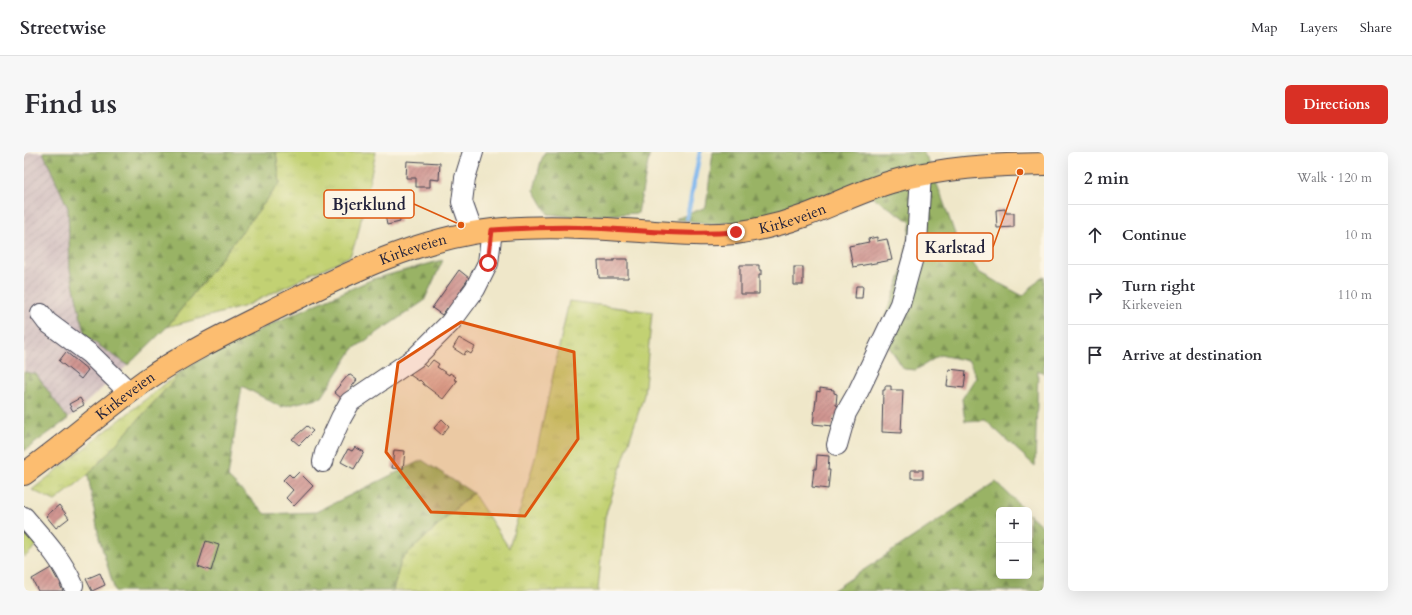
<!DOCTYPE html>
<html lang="en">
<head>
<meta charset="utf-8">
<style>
	:root { --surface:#fff; --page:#f7f7f7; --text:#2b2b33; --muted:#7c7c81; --line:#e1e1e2; --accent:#d93025 }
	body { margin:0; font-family:Cardo,serif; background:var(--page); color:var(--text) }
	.controls { position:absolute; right:12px; bottom:12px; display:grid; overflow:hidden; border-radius:6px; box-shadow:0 4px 16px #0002 }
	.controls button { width:36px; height:36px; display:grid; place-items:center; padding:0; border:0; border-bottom:1px solid var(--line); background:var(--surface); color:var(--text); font:20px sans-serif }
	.stop { position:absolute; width:12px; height:12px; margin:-9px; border:3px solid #d93025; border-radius:50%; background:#fff }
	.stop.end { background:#d93025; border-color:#fff; box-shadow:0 1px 4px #0008 }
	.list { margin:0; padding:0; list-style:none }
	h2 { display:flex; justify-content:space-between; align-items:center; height:52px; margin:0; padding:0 16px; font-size:17px }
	h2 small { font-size:13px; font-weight:400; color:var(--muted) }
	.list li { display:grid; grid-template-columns:26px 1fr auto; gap:12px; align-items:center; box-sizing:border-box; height:60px; padding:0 16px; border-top:1px solid var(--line) }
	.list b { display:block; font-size:15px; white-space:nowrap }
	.list p { margin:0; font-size:13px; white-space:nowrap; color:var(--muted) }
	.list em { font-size:13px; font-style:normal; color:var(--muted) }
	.icon { flex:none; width:22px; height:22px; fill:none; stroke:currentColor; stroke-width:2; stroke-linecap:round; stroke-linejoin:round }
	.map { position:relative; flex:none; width:1020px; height:439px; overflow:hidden; border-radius:6px }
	header { display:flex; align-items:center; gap:24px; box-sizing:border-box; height:56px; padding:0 20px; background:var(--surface); border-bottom:1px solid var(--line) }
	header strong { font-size:19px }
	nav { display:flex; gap:22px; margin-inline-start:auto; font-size:14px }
	.intro { display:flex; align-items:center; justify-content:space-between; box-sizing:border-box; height:96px; padding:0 24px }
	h1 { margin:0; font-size:28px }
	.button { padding:10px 18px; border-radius:6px; background:var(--accent); color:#fff; font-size:14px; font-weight:700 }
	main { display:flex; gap:24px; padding:0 24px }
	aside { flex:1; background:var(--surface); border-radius:6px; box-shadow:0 4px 16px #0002 }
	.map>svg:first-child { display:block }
</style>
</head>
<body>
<header>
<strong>Streetwise</strong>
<nav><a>Map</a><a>Layers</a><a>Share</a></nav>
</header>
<div class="intro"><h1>Find us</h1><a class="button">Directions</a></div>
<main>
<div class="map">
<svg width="1020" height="439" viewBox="0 0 1020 439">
	<defs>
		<pattern id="industrial-furrows" width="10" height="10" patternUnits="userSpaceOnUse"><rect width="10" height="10" fill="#d2bfc0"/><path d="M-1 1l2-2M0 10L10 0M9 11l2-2" fill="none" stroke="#b4a4a6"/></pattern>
		<pattern id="grass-tufts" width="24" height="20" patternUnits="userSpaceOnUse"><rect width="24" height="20" fill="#c2d173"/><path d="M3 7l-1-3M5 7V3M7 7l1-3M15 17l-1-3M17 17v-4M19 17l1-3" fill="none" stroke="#a6b364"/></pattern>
		<pattern id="forest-firs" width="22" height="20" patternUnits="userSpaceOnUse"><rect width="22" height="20" fill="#99b365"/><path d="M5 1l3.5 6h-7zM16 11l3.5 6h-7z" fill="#7c9154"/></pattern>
		<pattern id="building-hatch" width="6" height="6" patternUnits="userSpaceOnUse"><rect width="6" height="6" fill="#d09591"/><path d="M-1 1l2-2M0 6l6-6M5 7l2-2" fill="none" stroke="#a87978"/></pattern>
	</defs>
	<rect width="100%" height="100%" fill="#fcf5e5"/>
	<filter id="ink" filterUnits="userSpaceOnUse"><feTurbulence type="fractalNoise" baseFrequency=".025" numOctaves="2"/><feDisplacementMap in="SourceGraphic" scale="8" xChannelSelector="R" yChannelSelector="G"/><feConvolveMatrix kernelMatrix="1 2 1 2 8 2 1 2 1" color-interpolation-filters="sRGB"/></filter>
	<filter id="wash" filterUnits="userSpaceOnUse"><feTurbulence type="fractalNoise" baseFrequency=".012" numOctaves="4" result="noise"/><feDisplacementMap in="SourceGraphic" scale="16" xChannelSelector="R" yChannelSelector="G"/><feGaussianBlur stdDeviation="0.9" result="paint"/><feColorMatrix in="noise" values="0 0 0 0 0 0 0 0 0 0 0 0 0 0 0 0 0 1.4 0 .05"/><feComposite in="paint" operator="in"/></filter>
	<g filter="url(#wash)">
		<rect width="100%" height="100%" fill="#efe7c9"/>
		<polygon fill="url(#industrial-furrows)" points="0,0 19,0 44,56 46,118 61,184 104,213 44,267 12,223 0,220"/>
		<g fill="url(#grass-tufts)" stroke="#727a57">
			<polygon points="252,0 352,0 333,86 326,104 219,155 143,175 256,31"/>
			<polygon points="545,149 628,160 620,243 581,365 574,438 576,439 369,439 377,408 449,341 485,396 511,306"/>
			<polygon points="162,215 64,323 31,349 8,338"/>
			<polygon points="0,374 13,393 0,406"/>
		</g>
		<g fill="url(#forest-firs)" stroke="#5e6a50">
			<polygon points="19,0 252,0 256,31 143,175 104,213 61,184 46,118 44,56"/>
			<polygon points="521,0 626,0 614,61 550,65 524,62 510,38 517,9"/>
			<polygon points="689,0 899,0 905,10 935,93 956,121 999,144 1016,126 1020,124 1020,221 1014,218 1011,314 961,268 941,269 938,247 952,225 945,209 916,203 892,218 880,217 855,180 878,121 887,70 835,36 738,68 689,72 652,67 682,55"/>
			<polygon points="419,108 400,149 329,197 298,245 257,255 218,234 204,325 242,362 292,360 398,308 449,341 377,408 369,439 91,439 75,386 64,323 162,215 243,174 349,127"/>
			<polygon points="0,220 12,222 44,267 0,299"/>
			<polygon points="972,330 1001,358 975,358 975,424 1005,424 1005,362 1020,376 1020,439 808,439"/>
		</g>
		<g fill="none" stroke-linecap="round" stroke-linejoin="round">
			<polyline stroke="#7eb6ee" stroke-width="4.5" points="663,66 676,0"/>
		</g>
		<g id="blocks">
			<g fill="url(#building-hatch)">
				<polygon points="383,9 416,11 415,28 406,27 406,35 392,35 392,26 382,26"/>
				<polygon points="373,54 376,70 363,73 361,63 363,62 362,56"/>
				<polygon points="981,57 982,61 990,61 990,75 973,76 972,58"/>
				<polygon points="853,85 853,89 863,87 868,108 829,115 825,94 845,90 844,87"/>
				<polygon points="590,107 604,107 604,126 575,126 574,109 590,109"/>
				<polygon points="716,113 735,113 735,118 737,118 737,123 735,123 735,142 716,142"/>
				<rect x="770" y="115" width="9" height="18"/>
				<polygon points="435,118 445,126 437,137 441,139 426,159 423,156 418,163 408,156"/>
				<polygon points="832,134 839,134 838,146 831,146"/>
				<polygon points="435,186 451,195 447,202 442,199 440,203 429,196"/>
				<polygon points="42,200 64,218 57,227 35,209"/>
				<polygon points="409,208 415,212 413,215 425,223 426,221 432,225 430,227 433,229 419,247 399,232 399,231 396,228 395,229 386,223 395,209 403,215"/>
				<polygon points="925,217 942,219 940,236 923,234"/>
				<polygon points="325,222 333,228 318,247 310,240"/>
				<polygon points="861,234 867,234 867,238 879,238 877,281 858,280 859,238 861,238"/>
				<polygon points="796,236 810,238 810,241 813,242 812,253 816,254 814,265 810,265 809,274 789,272 793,239 796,240"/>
				<polygon points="56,246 60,253 49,259 45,252"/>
				<polygon points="418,267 425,274 418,283 410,276"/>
				<polygon points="283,274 289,279 275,293 268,287"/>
				<polygon points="331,295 340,300 330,317 317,310 324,297 328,299"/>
				<polygon points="370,298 381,299 379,317 368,316"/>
				<polygon points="793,303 805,304 804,318 806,318 804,337 788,335 790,317 792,317"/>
				<rect x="887" y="318" width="12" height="8"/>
				<polygon points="275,320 289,334 270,354 262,346 269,338 259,328 265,322 269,326"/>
				<polygon points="35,353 45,366 32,376 22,364"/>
				<polygon points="182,389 195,393 187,419 174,414"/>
				<polygon points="27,416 33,427 36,426 39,431 36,433 39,439 14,439 8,427"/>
				<polygon points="76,421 81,433 68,439 62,427"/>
			</g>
		</g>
	</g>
	<g filter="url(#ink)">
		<use href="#blocks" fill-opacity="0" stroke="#414050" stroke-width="1"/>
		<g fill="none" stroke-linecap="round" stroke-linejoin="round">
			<defs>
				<g id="minor">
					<polyline points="449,0 441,26 438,50 449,81"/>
					<polyline points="17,162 23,170 66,202 105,240"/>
					<polyline points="813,293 822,261 834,240 876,152 893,91 897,22"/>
					<polyline points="299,310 301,301 317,266 326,250 391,206 426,171 451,137 464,111 468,78"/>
					<path d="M0,365C18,386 38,407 49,433"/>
				</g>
				<g id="major">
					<path id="s1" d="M0,322C42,292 80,258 122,228C161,201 205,180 247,159C318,124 390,87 469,78C518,73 568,76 617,79C648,81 679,84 711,81C734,78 758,72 780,64C809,53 838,39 867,30C918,15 968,13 1020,12"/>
				</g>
			</defs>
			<use href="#minor" stroke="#414050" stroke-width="22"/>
			<use href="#major" stroke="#414050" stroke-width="24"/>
			<use href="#minor" stroke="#fff" stroke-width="20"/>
			<use href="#major" stroke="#fcbd6f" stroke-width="22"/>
		</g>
	</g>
	<g fill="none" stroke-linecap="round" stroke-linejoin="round" filter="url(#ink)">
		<path stroke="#d93025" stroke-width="5" d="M464,111L468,78C501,76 533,74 566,76C614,78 663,84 712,80"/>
	</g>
	<path fill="#de560e" fill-opacity="0.2" stroke="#de560e" stroke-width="3" stroke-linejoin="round" d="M437,170L550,200L554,287L501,364L407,360L362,300L374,211Z"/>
	<g text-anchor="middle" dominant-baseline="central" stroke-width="3" stroke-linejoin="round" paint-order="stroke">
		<g font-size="15" fill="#22223b" stroke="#fcf5e5">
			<text stroke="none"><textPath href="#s1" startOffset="836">Kirkeveien</textPath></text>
			<text stroke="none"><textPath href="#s1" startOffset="452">Kirkeveien</textPath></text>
			<text stroke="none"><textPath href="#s1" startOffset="128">Kirkeveien</textPath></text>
		</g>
	</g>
	<path fill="none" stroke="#de560e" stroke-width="1.5" d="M437 73L390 52M996 20L969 95"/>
	<g fill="#de560e" stroke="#fcf5e5" stroke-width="1.5">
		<circle cx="437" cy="73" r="4"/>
		<circle cx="996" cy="20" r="4"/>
	</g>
	<g fill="#fcf5e5" stroke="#de560e" stroke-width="1.5">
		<rect x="300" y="38" width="90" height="28" rx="4"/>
		<rect x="893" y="81" width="76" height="28" rx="4"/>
	</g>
	<g font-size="16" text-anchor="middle" font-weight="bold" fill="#22223b">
		<text x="345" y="58">Bjerklund</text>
		<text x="931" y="101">Karlstad</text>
	</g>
</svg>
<div class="controls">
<button>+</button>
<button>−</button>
</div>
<div class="stop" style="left:464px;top:111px"></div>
<div class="stop end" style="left:712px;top:80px"></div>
</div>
<aside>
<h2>2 min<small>Walk · 120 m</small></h2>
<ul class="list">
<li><svg class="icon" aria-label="ahead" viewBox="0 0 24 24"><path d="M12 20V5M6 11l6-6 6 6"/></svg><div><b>Continue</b></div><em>10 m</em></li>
<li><svg class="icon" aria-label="right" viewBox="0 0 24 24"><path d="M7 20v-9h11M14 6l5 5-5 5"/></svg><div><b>Turn right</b><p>Kirkeveien</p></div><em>110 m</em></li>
<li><svg class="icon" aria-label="arrive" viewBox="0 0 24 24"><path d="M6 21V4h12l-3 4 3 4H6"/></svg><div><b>Arrive at destination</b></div></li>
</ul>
</aside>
</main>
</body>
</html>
